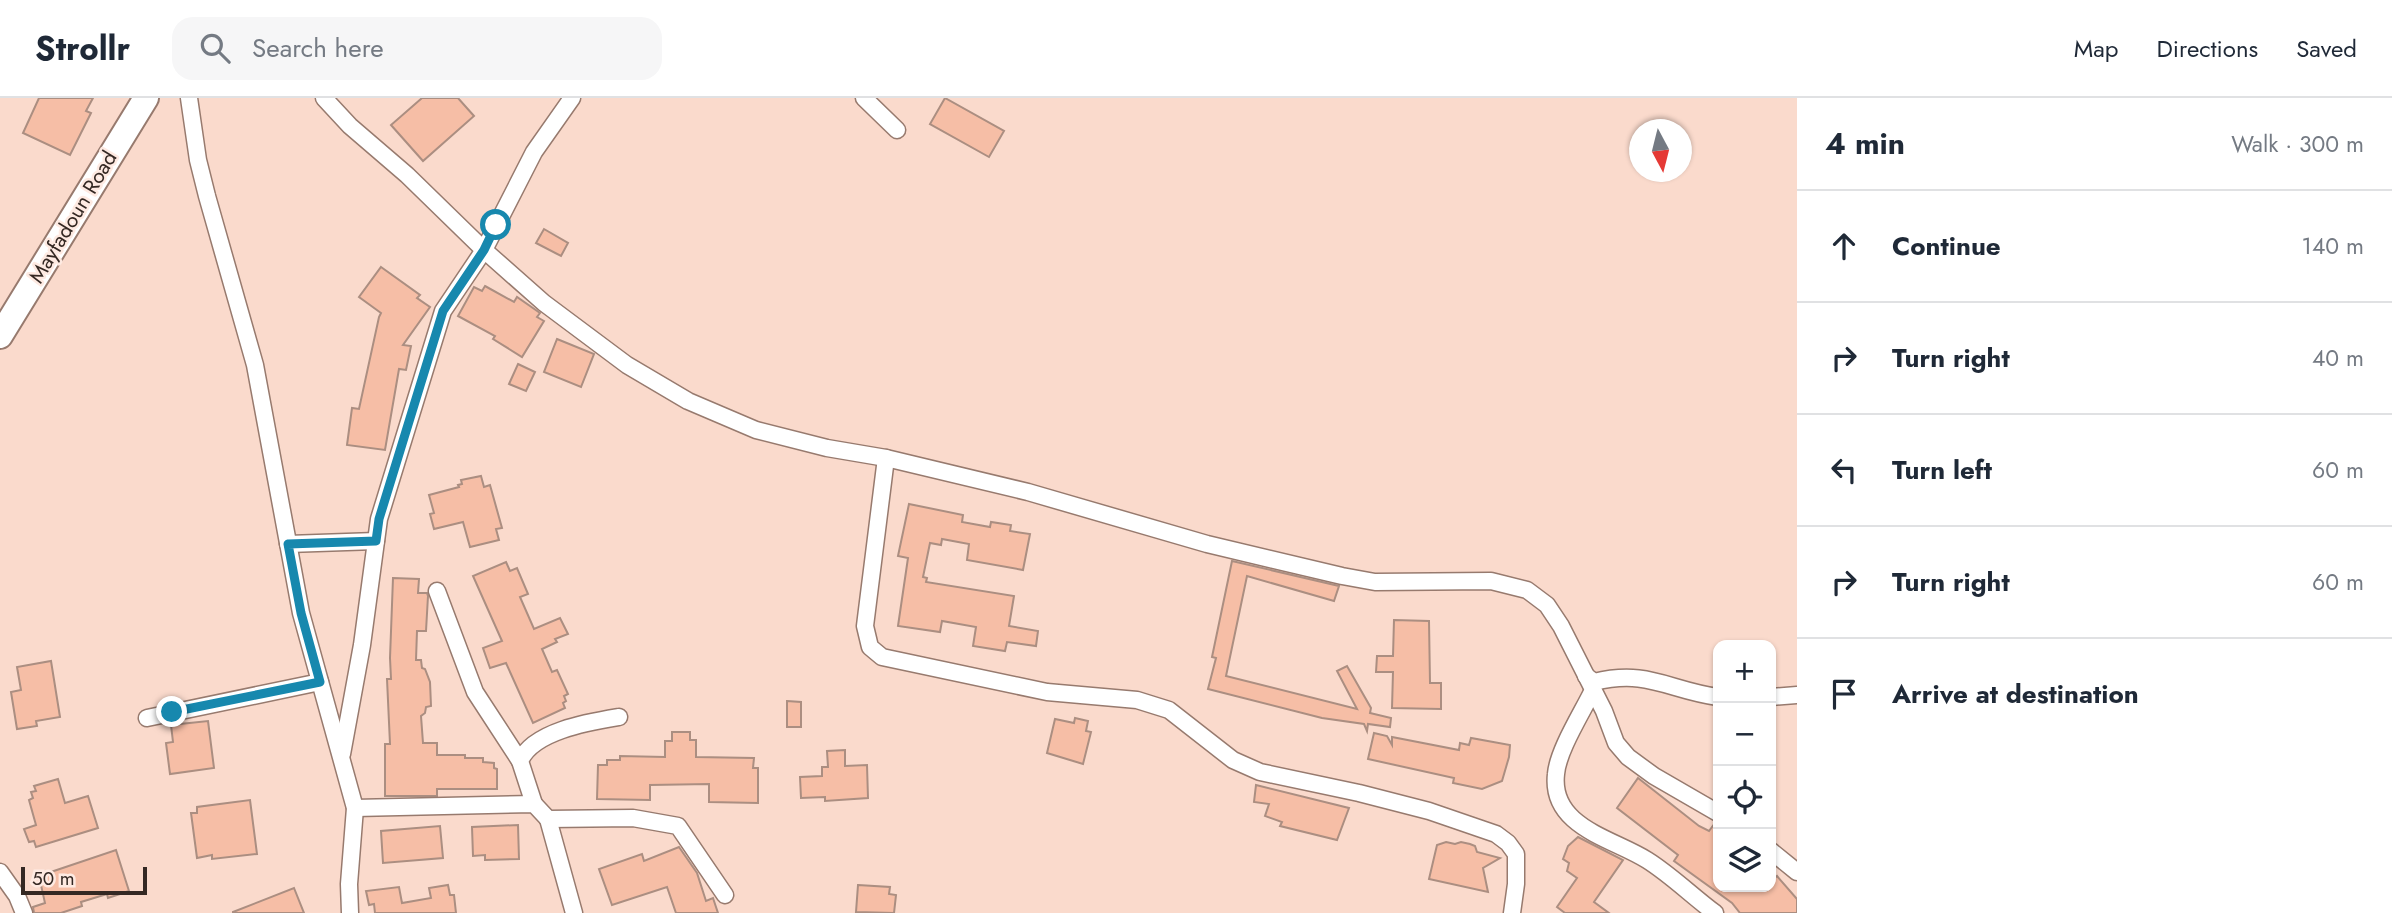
<!DOCTYPE html>
<html lang="en">
<head>
<meta charset="utf-8">
<style>
	:root { --surface:#fff; --page:#f6f6f7; --text:#1f2937; --muted:#747a83; --line:#e0e1e3 }
	body { margin:0; font-family:Jost,sans-serif; background:var(--page); color:var(--text) }
	.controls { position:absolute; right:21px; bottom:21px; display:grid; overflow:hidden; border-radius:14px; box-shadow:0 2px 5px #0004 }
	.controls button { width:63px; height:63px; display:grid; place-items:center; padding:0; border:0; border-bottom:2px solid var(--line); background:var(--surface); color:var(--text); font:35px sans-serif }
	.compass { position:absolute; left:1629px; top:21px; width:63px; height:63px; border-radius:50%; background:var(--surface); box-shadow:0 2px 5px #0004; rotate:173deg }
	.scale { position:absolute; left:21px; bottom:18px; width:126px; box-sizing:border-box; padding-left:7px; border:4px solid #342823; border-top:0; font-size:19px; line-height:24px; white-space:nowrap; color:#342823; -webkit-text-stroke:5px #feeae2; paint-order:stroke }
	.stop { position:absolute; width:21px; height:21px; margin:-16px; border:5px solid #1788ae; border-radius:50%; background:#fff }
	.stop.end { background:#1788ae; border-color:#fff; box-shadow:0 2px 7px #0008 }
	.list { margin:0; padding:0; list-style:none }
	h2 { display:flex; justify-content:space-between; align-items:center; height:91px; margin:0; padding:0 28px; font-size:30px }
	h2 small { font-size:23px; font-weight:400; color:var(--muted) }
	.list li { display:grid; grid-template-columns:46px 1fr auto; gap:21px; align-items:center; box-sizing:border-box; height:112px; padding:0 28px; border-top:2px solid var(--line) }
	.list b { display:block; font-size:26px; white-space:nowrap }
	.list em { font-size:23px; font-style:normal; color:var(--muted) }
	.icon { flex:none; width:38px; height:38px; fill:none; stroke:currentColor; stroke-width:2; stroke-linecap:round; stroke-linejoin:round }
	.map { position:relative; flex:none; width:1797px; height:815px; overflow:hidden }
	header { display:flex; align-items:center; gap:42px; box-sizing:border-box; height:98px; padding:0 35px; background:var(--surface); border-bottom:2px solid var(--line) }
	header strong { font-size:33px }
	nav { display:flex; gap:38px; margin-inline-start:auto; font-size:24px }
	.search { width:490px; height:63px; background:var(--page); display:flex; align-items:center; gap:18px; box-sizing:border-box; padding:0 24px; border-radius:21px; color:var(--muted); font-size:26px }
	main { display:flex }
	aside { flex:1; background:var(--surface) }
	.map>svg:first-child { display:block }
</style>
</head>
<body>
<header>
<strong>Strollr</strong>
<div class="search"><svg class="icon" aria-label="search" viewBox="0 0 24 24"><circle cx="10" cy="10" r="6"/><path d="M15 15l6 6"/></svg>Search here</div>
<nav><a>Map</a><a>Directions</a><a>Saved</a></nav>
</header>
<main>
<div class="map">
<svg width="1797" height="815" viewBox="0 0 1797 815">
	<rect width="100%" height="100%" fill="#fadacc"/>
	<g fill="#f6bea6" stroke="#ab8e81" stroke-width="2">
		<polygon points="39,0 93,0 86,13 91,15 70,57 23,35"/>
		<polygon points="422,0 458,0 474,18 423,63 391,27"/>
		<polygon points="945,0 1004,33 989,59 930,26"/>
		<polygon points="544,131 568,145 561,158 536,145"/>
		<polygon points="381,169 420,197 417,200 430,209 403,247 411,248 406,272 399,271 385,352 347,347 352,310 359,311 379,219 381,215 359,199"/>
		<polygon points="485,188 514,204 517,199 540,215 537,219 544,223 522,259 493,241 495,238 458,218 474,189 482,193"/>
		<polygon points="557,241 594,256 581,289 544,274"/>
		<polygon points="518,266 535,274 526,293 509,286"/>
		<polygon points="481,378 484,389 490,387 502,430 496,431 499,442 470,449 463,424 434,431 430,416 434,415 429,397 459,389 458,387 462,386 461,382"/>
		<polygon points="909,406 963,417 962,424 990,429 991,424 1011,427 1010,433 1030,436 1023,472 967,462 969,446 942,441 941,447 930,445 923,479 927,480 926,484 1014,498 1009,528 1038,533 1036,548 1007,544 1005,553 973,548 976,529 942,523 940,534 898,528 908,460 898,458"/>
		<polygon points="1232,463 1339,488 1334,503 1247,478 1226,578 1357,611 1337,573 1347,568 1371,610 1370,615 1391,620 1390,629 1368,626 1367,633 1364,626 1322,620 1208,591 1216,560 1212,559"/>
		<polygon points="506,464 510,473 517,470 528,496 520,499 534,531 560,520 568,536 555,541 557,544 542,551 552,574 557,572 568,596 564,598 566,603 563,605 565,610 533,625 506,565 490,570 483,550 502,543 473,478"/>
		<polygon points="393,480 419,481 418,495 427,495 428,498 426,533 417,533 416,562 421,562 422,570 425,571 430,584 431,608 426,609 425,615 421,618 423,645 437,645 437,657 465,657 465,660 483,660 483,664 494,665 494,670 497,671 497,691 437,691 437,698 385,698 385,646 390,646 387,581 391,581 390,560"/>
		<polygon points="1394,522 1429,523 1430,585 1441,585 1441,611 1392,610 1393,574 1376,574 1377,558 1393,558"/>
		<polygon points="51,563 60,619 36,623 37,628 17,631 11,594 21,592 17,569"/>
		<polygon points="787,603 801,604 801,629 787,629"/>
		<polygon points="1075,620 1088,623 1086,633 1091,634 1083,666 1047,655 1055,621 1074,625"/>
		<polygon points="208,623 214,670 170,676 166,645 173,644 171,627"/>
		<polygon points="672,634 690,634 690,642 696,642 696,659 754,660 753,670 758,670 758,705 709,704 709,686 650,687 650,702 597,701 598,667 607,667 607,662 620,662 620,658 665,659 665,643 672,643"/>
		<polygon points="1374,635 1387,638 1392,647 1392,639 1459,652 1460,645 1469,647 1471,640 1510,647 1509,659 1502,683 1482,691 1453,685 1454,680 1368,661"/>
		<polygon points="845,652 845,668 867,667 868,700 825,703 825,699 801,700 800,679 822,678 822,669 828,669 827,653"/>
		<polygon points="1638,680 1699,728 1709,733 1715,725 1718,725 1718,789 1771,789 1771,783 1777,778 1797,801 1797,815 1740,815 1732,805 1674,763 1678,757 1617,710"/>
		<polygon points="58,681 65,705 88,698 98,730 36,749 34,743 29,744 24,731 36,727 29,702 33,700 31,694 36,693 34,688"/>
		<polygon points="1256,687 1349,710 1337,742 1280,728 1282,724 1265,718 1269,706 1254,704"/>
		<polygon points="250,702 257,756 212,761 212,757 197,760 191,715 197,715 197,709"/>
		<polygon points="518,727 519,761 485,762 485,757 473,758 472,729"/>
		<polygon points="440,728 443,760 383,765 381,733"/>
		<polygon points="1578,739 1623,762 1594,804 1609,815 1565,815 1557,809 1577,780 1567,773 1569,765 1563,761 1568,748"/>
		<polygon points="1446,744 1455,746 1461,744 1470,746 1475,748 1477,754 1500,760 1483,770 1488,794 1429,781 1437,747"/>
		<polygon points="679,749 697,775 706,803 713,800 718,815 676,815 667,789 612,807 599,771 642,756 644,763"/>
		<polygon points="116,752 129,793 108,800 107,796 81,804 82,808 61,815 34,815 33,809 45,805 39,778"/>
		<polygon points="448,787 450,797 454,797 456,815 375,815 374,806 369,807 366,793 399,789 402,805 431,800 429,790"/>
		<polygon points="858,787 890,789 889,796 896,797 894,815 856,814"/>
		<polygon points="294,790 304,815 233,815 233,814"/>
	</g>
	<g fill="none" stroke-linecap="round" stroke-linejoin="round">
		<defs>
			<g id="street">
				<polyline points="189,0 198,62 207,98 255,267 301,515 355,710 349,786 350,815"/>
				<polyline points="324,0 350,28 407,77 484,152 544,205 627,267 688,303 756,332 827,350 886,360 1028,394 1207,446 1342,478 1375,484 1491,483 1527,492 1547,507 1561,528 1604,613 1616,645 1628,659 1654,678 1718,715"/>
				<polyline points="864,0 897,32"/>
				<polyline points="886,360 865,528 870,549 882,559 1047,594 1137,602 1169,612 1233,662 1260,674 1359,695 1429,713 1496,736 1508,745 1516,756 1516,786 1512,815"/>
				<polyline points="288,446 376,443"/>
				<polyline points="437,493 475,594 520,663"/>
				<path d="M1586,578L1594,584C1648,571 1668,592 1718,599"/>
				<path d="M1593,592C1582,615 1558,652 1556,676C1550,729 1612,740 1647,762C1671,777 1692,798 1715,815"/>
				<polyline points="1771,599 1797,597"/>
				<polyline points="147,620 320,584"/>
				<polyline points="342,656 362,547 379,421 443,213 484,152 534,54 572,0"/>
				<path d="M534,706L520,663C533,633 589,624 619,619"/>
				<polyline points="355,710 534,706 548,721 633,720 678,728 725,797"/>
				<polyline points="548,721 574,815"/>
				<polyline points="1771,753 1797,774"/>
				<polyline points="0,774 17,798 24,815"/>
			</g>
			<polyline id="primary" points="0,238 146,0"/>
		</defs>
		<use href="#street" stroke="#977a6e" stroke-width="19"/>
		<use href="#primary" stroke="#977a6e" stroke-width="28"/>
		<use href="#street" stroke="#fff" stroke-width="16"/>
		<use href="#primary" stroke="#fff" stroke-width="24"/>
	</g>
	<g fill="none" stroke-linecap="round" stroke-linejoin="round">
		<polyline stroke="#1788ae" stroke-width="9" points="172,614 320,584 301,515 288,446 376,443 379,421 443,213 484,152 496,127"/>
	</g>
	<g text-anchor="middle" dominant-baseline="central" stroke-width="5" stroke-linejoin="round" paint-order="stroke">
		<g font-size="21" fill="#342823" stroke="#feeae2">
			<text transform="translate(73 119) rotate(-59)">Mayfadoun Road</text>
		</g>
	</g>
</svg>
<div class="controls">
<button>+</button>
<button>−</button>
<button><svg class="icon" aria-label="locate" viewBox="0 0 24 24"><circle cx="12" cy="12" r="6"/><path d="M12 2v4M12 18v4M2 12h4M18 12h4"/></svg></button>
<button><svg class="icon" aria-label="layers" viewBox="0 0 24 24"><path d="M12 4l9 5-9 5-9-5zM3 14l9 5 9-5"/></svg></button>
</div>
<svg class="compass" viewBox="-18 -18 36 36"><path d="M0-13l5 13h-10z" fill="#e53935"/><path d="M0 13l5-13h-10z" fill="#747a83"/></svg>
<div class="scale">50 m</div>
<div class="stop" style="left:496px;top:127px"></div>
<div class="stop end" style="left:172px;top:614px"></div>
</div>
<aside>
<h2>4 min<small>Walk · 300 m</small></h2>
<ul class="list">
<li><svg class="icon" aria-label="ahead" viewBox="0 0 24 24"><path d="M12 20V5M6 11l6-6 6 6"/></svg><div><b>Continue</b></div><em>140 m</em></li>
<li><svg class="icon" aria-label="right" viewBox="0 0 24 24"><path d="M7 20v-9h11M14 6l5 5-5 5"/></svg><div><b>Turn right</b></div><em>40 m</em></li>
<li><svg class="icon" aria-label="left" viewBox="0 0 24 24"><path d="M17 20v-9H6M10 6l-5 5 5 5"/></svg><div><b>Turn left</b></div><em>60 m</em></li>
<li><svg class="icon" aria-label="right" viewBox="0 0 24 24"><path d="M7 20v-9h11M14 6l5 5-5 5"/></svg><div><b>Turn right</b></div><em>60 m</em></li>
<li><svg class="icon" aria-label="arrive" viewBox="0 0 24 24"><path d="M6 21V4h12l-3 4 3 4H6"/></svg><div><b>Arrive at destination</b></div></li>
</ul>
</aside>
</main>
</body>
</html>
